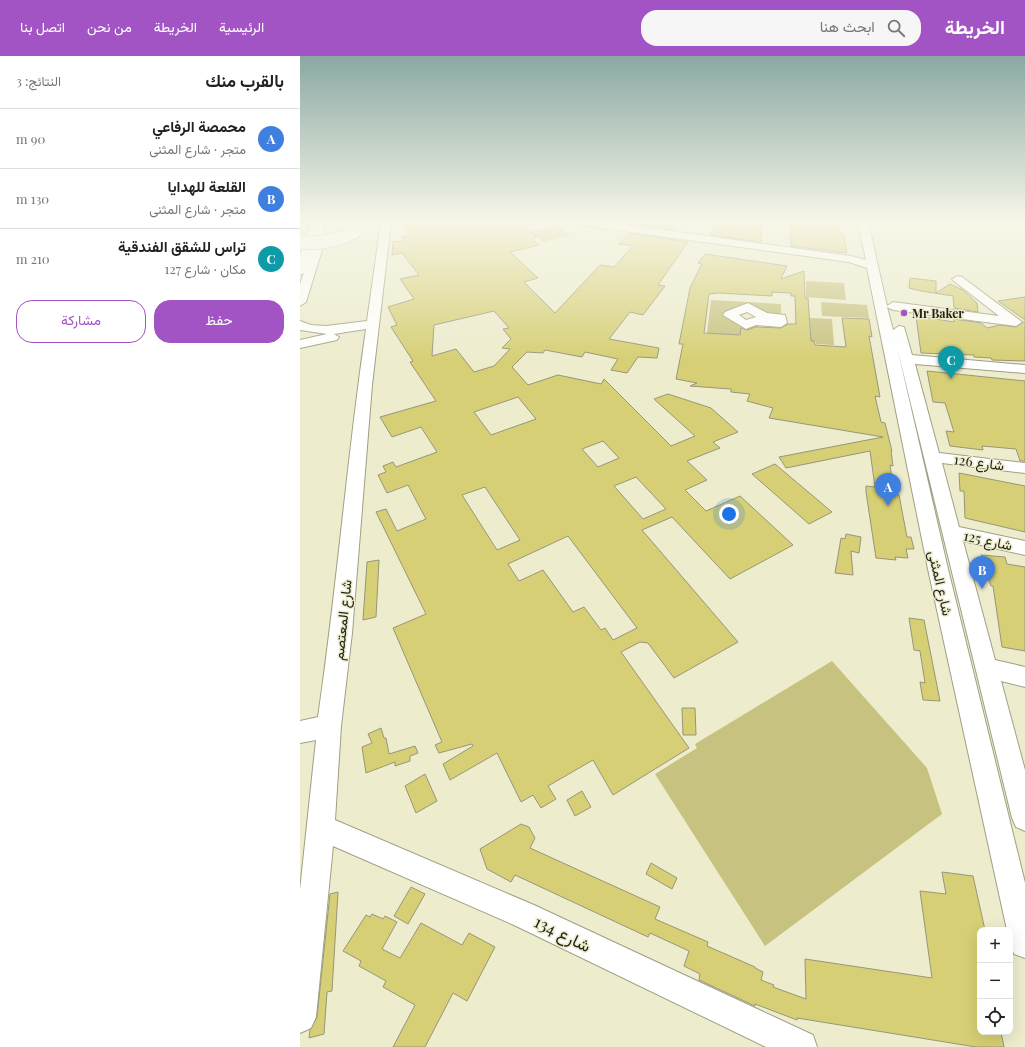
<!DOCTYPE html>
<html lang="ar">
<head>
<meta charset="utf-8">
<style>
	:root { --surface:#fff; --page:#f6f6f6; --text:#222; --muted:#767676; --line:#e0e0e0; --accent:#a253c4 }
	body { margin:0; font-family:"Playfair Display",Vazirmatn,serif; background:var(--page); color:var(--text); direction:rtl }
	.controls { position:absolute; right:12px; bottom:12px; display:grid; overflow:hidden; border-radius:8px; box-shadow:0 4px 16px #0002 }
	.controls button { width:36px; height:36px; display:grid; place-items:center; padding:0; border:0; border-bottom:1px solid var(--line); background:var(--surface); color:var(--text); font:20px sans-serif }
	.you { position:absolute; left:429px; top:458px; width:14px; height:14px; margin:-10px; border:3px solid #fff; border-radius:50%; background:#1a73e8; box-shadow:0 0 0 6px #1a73e833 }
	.badge { display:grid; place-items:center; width:26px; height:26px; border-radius:50%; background:var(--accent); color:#fff; font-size:13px; font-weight:700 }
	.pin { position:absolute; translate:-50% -33px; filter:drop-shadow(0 1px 2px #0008) }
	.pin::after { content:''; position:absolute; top:21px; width:14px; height:12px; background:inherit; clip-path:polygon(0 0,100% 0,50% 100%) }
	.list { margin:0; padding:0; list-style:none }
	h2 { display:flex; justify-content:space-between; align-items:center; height:52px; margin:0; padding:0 16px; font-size:17px }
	h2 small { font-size:13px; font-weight:400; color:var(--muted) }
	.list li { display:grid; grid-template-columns:26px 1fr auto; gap:12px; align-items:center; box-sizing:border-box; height:60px; padding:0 16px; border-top:1px solid var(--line) }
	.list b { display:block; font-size:15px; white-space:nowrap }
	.list p { margin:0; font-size:13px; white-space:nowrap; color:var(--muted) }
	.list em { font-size:13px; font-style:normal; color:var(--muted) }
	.actions { display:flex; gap:8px; padding:12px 16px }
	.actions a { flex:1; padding:9px 0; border:1px solid var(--accent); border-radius:16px; text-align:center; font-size:14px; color:var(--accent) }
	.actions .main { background:var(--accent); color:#fff }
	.icon { flex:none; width:22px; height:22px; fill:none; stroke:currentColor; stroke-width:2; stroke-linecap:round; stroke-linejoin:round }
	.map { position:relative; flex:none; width:725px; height:991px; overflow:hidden; direction:ltr }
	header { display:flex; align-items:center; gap:24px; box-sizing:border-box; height:56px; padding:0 20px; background:var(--accent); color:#fff }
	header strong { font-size:19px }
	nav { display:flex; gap:22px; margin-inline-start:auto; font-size:14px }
	.search { width:280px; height:36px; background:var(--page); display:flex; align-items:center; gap:10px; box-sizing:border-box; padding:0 14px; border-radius:16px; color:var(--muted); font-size:15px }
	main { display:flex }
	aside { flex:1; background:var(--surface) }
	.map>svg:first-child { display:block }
</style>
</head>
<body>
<header>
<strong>الخريطة</strong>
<div class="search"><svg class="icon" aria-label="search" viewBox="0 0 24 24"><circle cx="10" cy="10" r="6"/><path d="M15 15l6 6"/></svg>ابحث هنا</div>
<nav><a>الرئيسية</a><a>الخريطة</a><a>من نحن</a><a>اتصل بنا</a></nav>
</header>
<main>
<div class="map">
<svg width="725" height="991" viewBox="0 0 725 991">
	<rect width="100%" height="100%" fill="#edeccd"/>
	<g fill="#c7c27f">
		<polygon points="257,169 271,179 243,186 230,175"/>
		<polygon points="506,225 544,227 546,244 506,241"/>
		<polygon points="411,244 481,248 481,262 448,251 429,259 446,269 454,265 471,270 459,269 459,275 451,280 407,277"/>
		<polygon points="521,246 567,249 569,262 522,260"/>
		<polygon points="510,262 532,263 534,289 516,288 515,285 511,285"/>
		<polygon points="532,605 627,712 642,758 465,890 355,718 397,692 395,688"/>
	</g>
	<g fill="#d6cf75" stroke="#98967a" fill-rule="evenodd">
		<path d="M100,166H220L237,181L232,182L239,189L210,196L238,222L224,226L255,257L300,209L314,211L333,190L319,188L329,177L388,186L358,229L365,230L343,259L330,256L309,283L359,292L357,302L338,301L327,317L311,314L318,303L285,296L282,301L245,294L243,297L227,296L212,311L228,329L258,319L301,328L304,323L371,390L395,380L354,343L368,338L411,352L438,376L413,386L420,392L387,405L407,424L385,434L406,455L440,440L493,489L430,523L372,461L342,474L438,586L374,622L348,587L340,586L321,596L389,692L313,739L293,704L248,730L256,743L241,752L233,739L221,746L197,697L150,724L143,708L173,690L172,688L139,697L135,689L142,686L93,572L126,558L76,456L86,453L97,475L126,463L108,429L87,437L78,419L86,416L83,410L93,406L96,411L137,396L121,371L92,381L80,361L136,345L110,306L113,305L91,271L97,269L88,251L114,243L100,223L119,219L102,197L92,199L93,186L104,185L102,181L111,179ZM194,255L209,272L203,273L211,283L202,292L210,293L194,310L174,316L156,293L132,300L134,269ZM218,341L236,363L191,379L174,356ZM303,385L319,402L298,411L282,393ZM336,421L366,453L343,463L314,430ZM185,431L220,484L197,494L162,439ZM268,480L337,572L313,584L305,572L301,574L284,551L273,556L243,514L219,525L208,508Z"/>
		<polygon points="340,166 378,166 372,174 338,169"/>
		<polygon points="418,166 462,166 461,186 410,179"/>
		<polygon points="490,166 538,166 540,177 543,178 547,197 491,190"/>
		<path d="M405,198L487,210L481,223L504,215L505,242H508L511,285H514L515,289L546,291L542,262L569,263L572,281L569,280L580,341L575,340L581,366L585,367L592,395H591L593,410L590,409L594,438L599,439L607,481H611L614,493H606L608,502L595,501L596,504L576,502L566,436V430L575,431L570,395L486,412L479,401L583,381L469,362L473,352L447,345L450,338L431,336V333L390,330L397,327L376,323L383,288H379L390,232L402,208L398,207ZM472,236L491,237V240H495L496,268H488L481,272L456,271L447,274L441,272L440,279L404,277L409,238L419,237L472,240Z"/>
		<polygon points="610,222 636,225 636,237 650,228 663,234 677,247 678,256 654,252 653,240 621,235 609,232"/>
		<polygon points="725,241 725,264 698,245"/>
		<polygon points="618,260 654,266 654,263 681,267 687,272 700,269 716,271 725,265 725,305 692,304 691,302 674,301 674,299 621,297 616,261"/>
		<polygon points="627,315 725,325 725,405 720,405 716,393 682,390 683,394 650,390 646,375 654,376 645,347 633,346"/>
		<polygon points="475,408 532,456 509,468 452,418"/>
		<polygon points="659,417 725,430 725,476 665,462 664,435 660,435"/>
		<polygon points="546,478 561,481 559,497 551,495 553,519 535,517 541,482 545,483"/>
		<polygon points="681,499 705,501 707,508 725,511 725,595 702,591 693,530 691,530"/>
		<polygon points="79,504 76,561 63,564 67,506"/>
		<polygon points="609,562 624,564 640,645 623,644 620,626 625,627 620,595 614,594"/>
		<polygon points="382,652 395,652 396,679 383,679"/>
		<polygon points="81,672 84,682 86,682 89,698 115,690 118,697 110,700 110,705 95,710 95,706 66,717 62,691 72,687 68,678"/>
		<polygon points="125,718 137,745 116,757 105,730"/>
		<polygon points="282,735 291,751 275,760 267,744"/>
		<polygon points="221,768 229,771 235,782 230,792 360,851 355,863 408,886 407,890 455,911 455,912 463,916 461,924 474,929 473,931 506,943 505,903 632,922 620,835 646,838 642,816 673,820 685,874 680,874 680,976 701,976 704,991 676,991 497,962 497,964 455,948 455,950 399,924 400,918 384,910 389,895 350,877 348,881 215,819 211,826 187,813 180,793"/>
		<polygon points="351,807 377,822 372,833 346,818"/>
		<polygon points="111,831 125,838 108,868 94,860"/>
		<polygon points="38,836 32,935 27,936 24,978 9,982 10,974 17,961 30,838"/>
		<polygon points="72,858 83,863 85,860 97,866 82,893 100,902 121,867 162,889 169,877 195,891 167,945 153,937 125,991 93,991 115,949 83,931 86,925 59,910 61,905 43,895 66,859 70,861"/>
	</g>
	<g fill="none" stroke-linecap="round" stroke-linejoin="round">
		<defs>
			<g id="minor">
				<polygon points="20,166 23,169 26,181 6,246 0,250 0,228 16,181 13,169 14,167"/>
				<path d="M81,166H91L72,329L52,577L41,670L35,764L234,849L513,979L517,991H466L214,869L33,790L16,961L11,972L0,977V834L16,684L0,687V665L18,661C37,532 47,402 66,273L34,278L39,281L37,284L0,292V284L27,278L0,274V265L11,269L26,270L67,265Z"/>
				<polygon points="275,166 306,166 551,200 566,204 558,166 568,166 587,250 593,246 699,260 654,225 652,223 658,220 662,221 722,266 716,270 593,254 587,251 593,274 599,270 604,271 612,299 725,309 725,317 615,308 639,397 725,407 725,417 642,407 659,471 725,485 725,499 663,485 695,604 725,611 725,631 701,625 725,714 725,775 716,771 712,762 597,291 648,513 725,827 725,902 714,898 710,886 710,874 707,874 628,513 567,212 549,206 280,169"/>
				<path d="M448,247L467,257L485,259L487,267L481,271L456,269L446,273L423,259L425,256ZM447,256L456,261L446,264L439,259Z"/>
			</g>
			<polygon id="major" points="12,166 24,166 7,215 0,219 0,198"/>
		</defs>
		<use href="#minor" stroke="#a19f83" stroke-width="2"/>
		<use href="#major" stroke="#a19f83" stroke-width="2"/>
		<use href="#minor" fill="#fff" fill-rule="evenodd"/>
		<use href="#major" fill="#fff" fill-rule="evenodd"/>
		<defs>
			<path id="major-bridge" d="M0,187C24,187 49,185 66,166"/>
		</defs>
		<use href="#major-bridge" stroke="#a19f83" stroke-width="14" stroke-linecap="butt"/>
		<use href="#major-bridge" stroke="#fff" stroke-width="13"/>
	</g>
	<linearGradient id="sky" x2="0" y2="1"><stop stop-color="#8aa8a3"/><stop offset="0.54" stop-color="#f7f6e8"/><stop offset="1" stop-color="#f7f6e8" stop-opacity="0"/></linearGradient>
	<rect width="725" height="305" fill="url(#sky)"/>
	<circle fill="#a253c4" stroke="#edeccd" stroke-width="1.5" cx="604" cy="257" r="4"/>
	<g text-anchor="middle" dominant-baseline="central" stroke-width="3" stroke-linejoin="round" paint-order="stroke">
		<g font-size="12" font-weight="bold" fill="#242418" stroke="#edeccd" text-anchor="start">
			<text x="612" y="257">Mr Baker</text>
		</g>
		<g font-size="14" fill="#242418" stroke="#edeccd">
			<text transform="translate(679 406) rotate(7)">شارع 126</text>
			<text transform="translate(688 484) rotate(12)">شارع 125</text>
			<text transform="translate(641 527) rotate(77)">شارع المثنى</text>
			<text transform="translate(42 564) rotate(-84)">شارع المعتصم</text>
		</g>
		<g font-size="17" fill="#242418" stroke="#edeccd">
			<text transform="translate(263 877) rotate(26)">شارع 134</text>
		</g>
	</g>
</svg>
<div class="controls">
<button>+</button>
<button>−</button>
<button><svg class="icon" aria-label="locate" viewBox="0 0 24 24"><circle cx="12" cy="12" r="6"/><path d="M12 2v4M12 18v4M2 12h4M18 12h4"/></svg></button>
</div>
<div class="you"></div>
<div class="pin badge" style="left:588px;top:450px;background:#3f7fe0">A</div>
<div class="pin badge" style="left:682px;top:533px;background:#3f7fe0">B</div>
<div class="pin badge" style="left:651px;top:323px;background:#0f9aa8">C</div>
</div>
<aside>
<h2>بالقرب منك<small>النتائج: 3</small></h2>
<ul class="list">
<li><span class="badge" style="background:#3f7fe0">A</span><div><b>محمصة الرفاعي</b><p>متجر · شارع المثنى</p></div><em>90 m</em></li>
<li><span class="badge" style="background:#3f7fe0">B</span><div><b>القلعة للهدايا</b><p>متجر · شارع المثنى</p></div><em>130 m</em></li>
<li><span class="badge" style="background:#0f9aa8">C</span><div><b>تراس للشقق الفندقية</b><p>مكان · شارع 127</p></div><em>210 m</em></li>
</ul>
<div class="actions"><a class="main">حفظ</a><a>مشاركة</a></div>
</aside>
</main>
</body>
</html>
